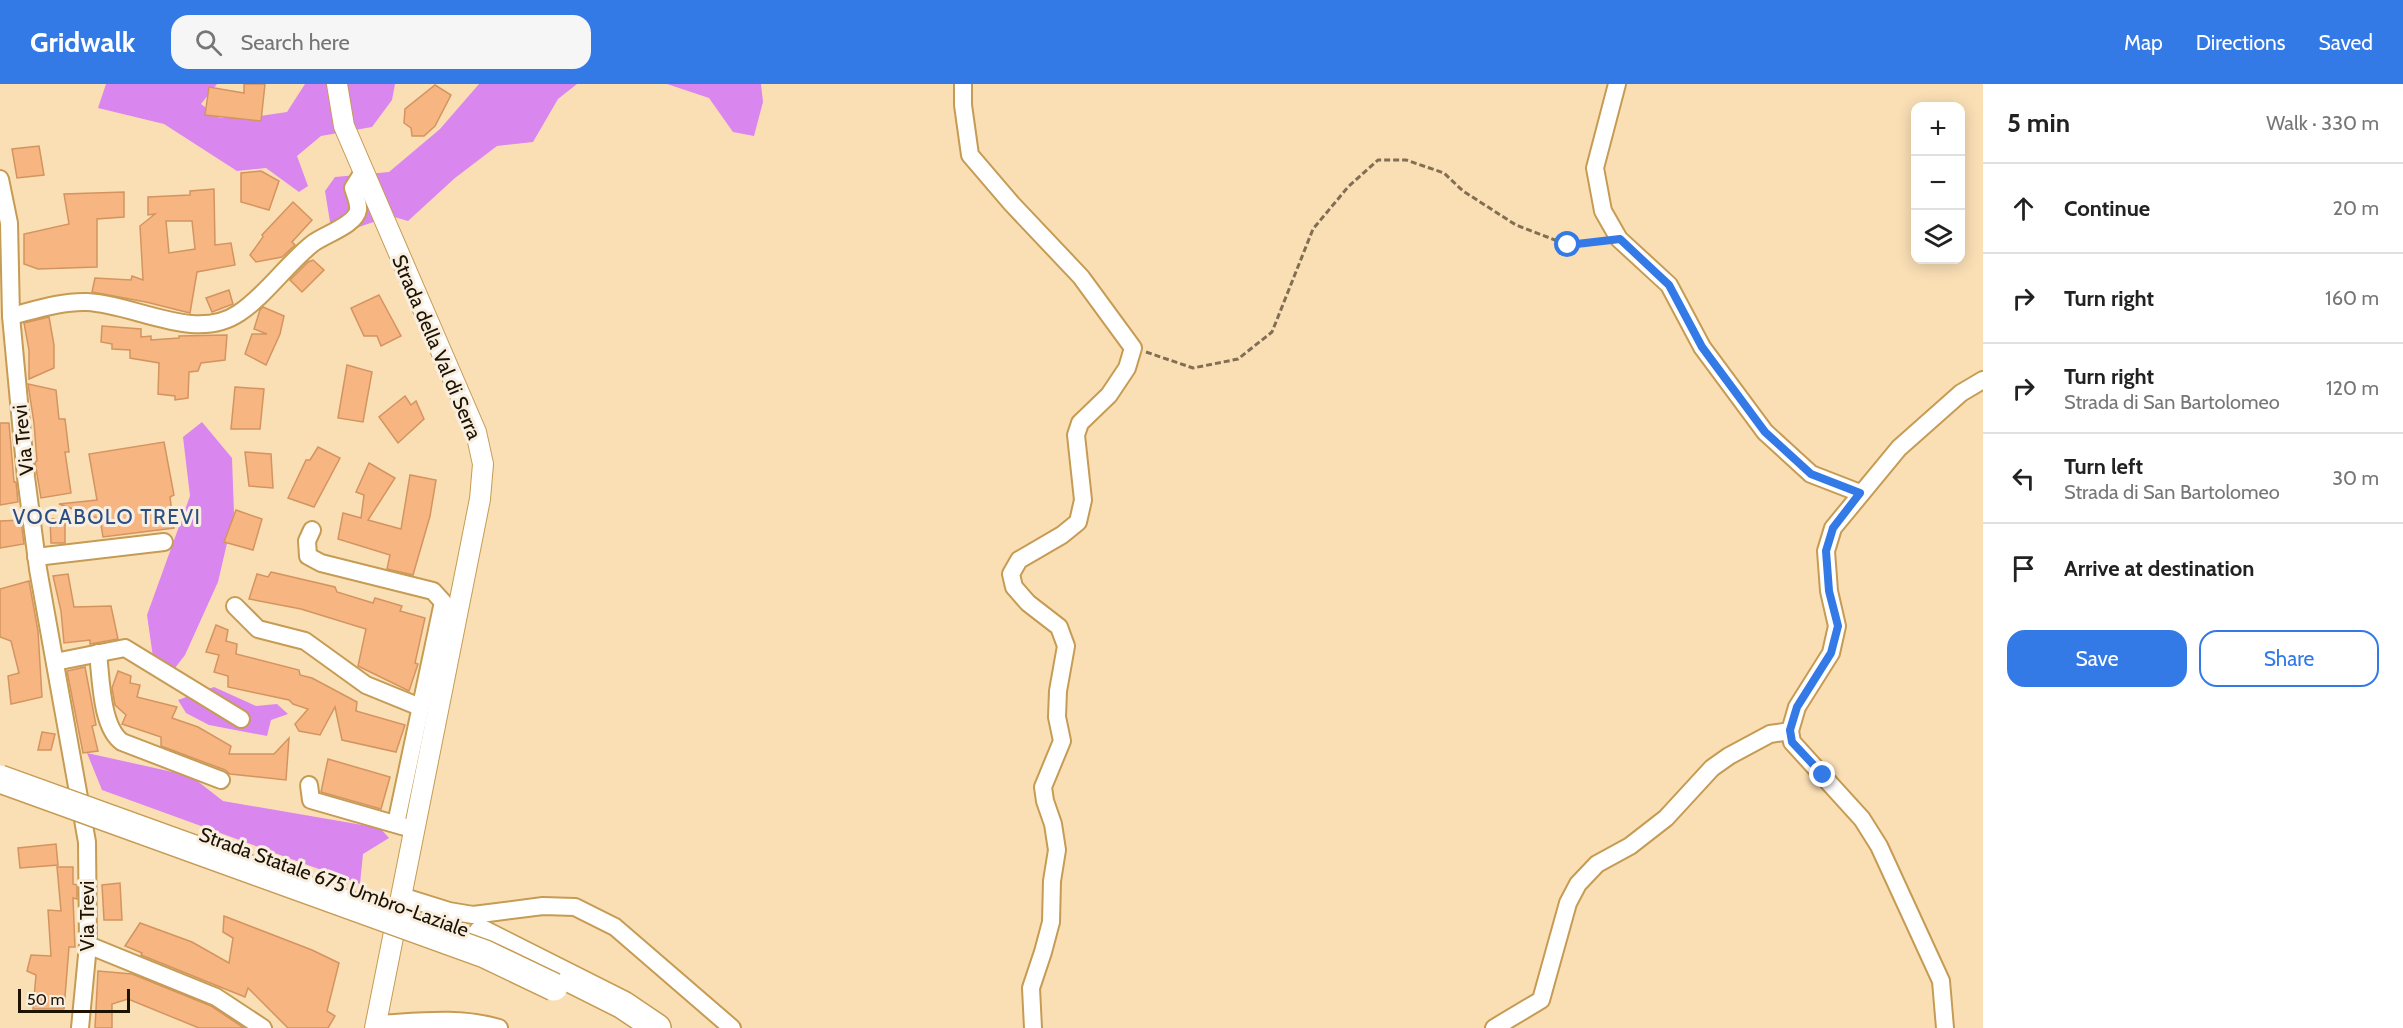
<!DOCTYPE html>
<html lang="en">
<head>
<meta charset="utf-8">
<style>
	:root { --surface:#fff; --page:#f6f6f6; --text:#222; --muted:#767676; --line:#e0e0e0; --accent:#347ae7 }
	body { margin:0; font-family:Cabin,sans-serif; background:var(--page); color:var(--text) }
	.controls { position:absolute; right:18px; top:18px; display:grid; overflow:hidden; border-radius:12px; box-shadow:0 3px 15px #0003 }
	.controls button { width:54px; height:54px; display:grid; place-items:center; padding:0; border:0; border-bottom:2px solid var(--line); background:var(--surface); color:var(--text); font:30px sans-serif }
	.scale { position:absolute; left:18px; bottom:15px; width:112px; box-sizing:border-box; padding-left:6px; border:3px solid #1d1100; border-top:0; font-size:16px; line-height:21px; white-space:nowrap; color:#1d1100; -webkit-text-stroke:4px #f8efe1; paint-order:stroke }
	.stop { position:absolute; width:18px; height:18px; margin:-14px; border:4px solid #347ae7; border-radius:50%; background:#fff }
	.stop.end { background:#347ae7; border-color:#fff; box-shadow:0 2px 6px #0008 }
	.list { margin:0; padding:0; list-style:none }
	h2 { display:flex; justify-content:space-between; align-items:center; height:78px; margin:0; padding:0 24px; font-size:26px }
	h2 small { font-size:20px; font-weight:400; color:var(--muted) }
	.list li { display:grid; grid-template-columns:39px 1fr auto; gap:18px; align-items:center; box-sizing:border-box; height:90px; padding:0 24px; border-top:2px solid var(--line) }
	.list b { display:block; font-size:22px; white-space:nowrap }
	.list p { margin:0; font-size:20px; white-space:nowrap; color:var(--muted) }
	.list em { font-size:20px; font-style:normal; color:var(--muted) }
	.actions { display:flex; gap:12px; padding:18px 24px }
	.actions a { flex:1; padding:14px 0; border:2px solid var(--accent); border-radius:18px; text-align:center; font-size:21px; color:var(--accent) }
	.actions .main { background:var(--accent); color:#fff }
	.icon { flex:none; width:33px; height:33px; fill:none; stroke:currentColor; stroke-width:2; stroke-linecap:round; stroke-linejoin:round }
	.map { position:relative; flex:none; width:1983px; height:944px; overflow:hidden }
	header { display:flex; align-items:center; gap:36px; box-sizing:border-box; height:84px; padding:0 30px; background:var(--accent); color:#fff }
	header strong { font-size:28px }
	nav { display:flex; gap:33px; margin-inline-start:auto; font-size:21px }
	.search { width:420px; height:54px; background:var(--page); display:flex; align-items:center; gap:15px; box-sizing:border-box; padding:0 21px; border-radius:18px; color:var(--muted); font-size:22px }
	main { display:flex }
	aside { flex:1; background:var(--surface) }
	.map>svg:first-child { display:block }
</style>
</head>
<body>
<header>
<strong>Gridwalk</strong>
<div class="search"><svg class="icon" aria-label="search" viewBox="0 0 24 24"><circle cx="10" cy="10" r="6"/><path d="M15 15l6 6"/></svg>Search here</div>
<nav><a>Map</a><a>Directions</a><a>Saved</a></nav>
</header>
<main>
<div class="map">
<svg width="1983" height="944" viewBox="0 0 1983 944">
	<rect width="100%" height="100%" fill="#fadfb5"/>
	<g fill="#da86ef">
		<polygon points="106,0 217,0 201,20 220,34 260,32 287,28 305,0 395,0 392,16 372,43 321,52 297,72 308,102 299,108 266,84 237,87 164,40 98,24"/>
		<polygon points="479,0 577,0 558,15 533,58 497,62 455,94 408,137 391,132 356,144 330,138 325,107 335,93 389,88 440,45"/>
		<polygon points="667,0 761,0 763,18 754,52 733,48 709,14"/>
		<polygon points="202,338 232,374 234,429 218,498 185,571 165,597 155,587 147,531 190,412 183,353"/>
		<polygon points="214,603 256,622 277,620 288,630 271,636 267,652 209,641 186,629 178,616"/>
		<polygon points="87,669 191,692 223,717 380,744 389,754 363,770 360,800 102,706"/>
	</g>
	<g fill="#f6b581" stroke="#d49460" stroke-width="1.5" fill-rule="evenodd">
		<polygon points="244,0 265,0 261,37 205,31 209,3 244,9"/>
		<polygon points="435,1 451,11 435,42 424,52 412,52 411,44 404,39 405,25"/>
		<polygon points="39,62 44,91 17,94 12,65"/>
		<polygon points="261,87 279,97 269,126 241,118 241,89"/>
		<path d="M214,105L215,161L231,159L235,181L197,188L190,229L146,218L92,208L95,194L131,196L132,192L143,196L140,142L155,130L148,131V113L190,111V107ZM166,137H192L195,165L169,169Z"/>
		<polygon points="124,108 124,133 97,135 97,183 38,185 24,180 24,150 69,140 64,110"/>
		<polygon points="293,118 312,136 292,158 295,161 282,173 256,178 250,171 263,153 262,151"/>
		<polygon points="313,176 324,186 302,208 290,196 308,178"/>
		<polygon points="229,206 233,220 212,228 206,214"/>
		<polygon points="379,211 401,252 381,262 377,252 364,252 351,224"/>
		<polygon points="263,223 284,232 280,250 266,281 245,270 252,250 267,250 254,245 260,226"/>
		<polygon points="49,233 54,261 54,284 29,295 29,266 24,239"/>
		<polygon points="102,242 141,245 141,253 151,252 151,256 179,254 179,252 227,251 225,276 201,279 198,287 189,288 188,314 175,316 175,312 158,310 159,279 130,274 130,266 112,265 112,260 101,258"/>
		<polygon points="347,281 372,288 363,338 338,334"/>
		<polygon points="28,300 56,306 59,335 65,335 69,368 65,368 71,409 41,414 35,378 37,377 34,339"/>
		<polygon points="235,303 264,305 260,345 231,345"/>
		<polygon points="405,312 411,321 416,317 424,335 398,359 379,333"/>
		<polygon points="0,339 9,339 14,398 16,398 18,418 0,421"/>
		<polygon points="164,358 174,411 170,413 174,444 103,453 100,435 59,420 97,416 89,370"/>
		<polygon points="318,363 340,374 314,423 288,414 306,376 310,376"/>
		<polygon points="245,368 271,370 273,404 249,402"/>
		<polygon points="369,379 395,394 368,436 401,445 410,391 436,396 430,432 413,491 387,485 390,471 338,455 343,429 361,434 364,411 356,408"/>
		<polygon points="236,426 262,435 253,466 224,458"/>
		<polygon points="50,435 65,435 65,459 51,459"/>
		<polygon points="21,436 24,460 0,464 0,437"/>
		<polygon points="271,488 335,503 337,508 373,519 375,514 402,522 400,527 425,534 415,579 418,580 409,607 358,582 366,545 301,525 249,515 257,490 268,493"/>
		<polygon points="68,490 74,523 111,522 118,555 90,560 90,556 64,559 61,527 53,492"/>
		<polygon points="29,497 38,547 42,613 11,620 8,592 19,589 11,557 0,553 0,505"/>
		<polygon points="216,541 228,546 226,557 237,560 236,570 299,586 300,591 312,594 357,618 356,627 405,641 396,668 342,656 335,623 320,651 299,647 295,640 308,625 293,620 289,616 228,603 228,592 214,588 219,571 206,568"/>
		<polygon points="85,583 96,641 92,642 98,667 83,669 67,587"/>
		<polygon points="118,587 131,592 130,599 140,601 137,613 177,623 172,634 198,643 231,662 229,670 274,670 289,654 286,696 230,690 225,686 161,662 161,653 122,640 126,631 115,621 112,604"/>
		<polygon points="42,648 55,650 51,666 38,666"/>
		<polygon points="328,675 390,693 381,725 321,708"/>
		<polygon points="56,760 58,781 20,784 18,764"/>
		<polygon points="57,783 73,783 73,800 77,801 77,815 73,814 75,863 69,863 64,925 33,925 36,891 27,887 31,871 51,872 48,826 61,827"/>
		<polygon points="120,799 122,836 104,836 102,801"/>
		<polygon points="224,832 312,866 339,879 327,927 335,932 328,944 288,944 248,904 245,913 141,871 142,869 125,862 140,839 192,858 229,879 233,854 223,848"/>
		<polygon points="98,887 132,890 211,922 244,944 199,944 128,915 112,920 112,944 95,944"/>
	</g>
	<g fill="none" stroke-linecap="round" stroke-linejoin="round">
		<defs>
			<g id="minor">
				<polyline points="963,0 963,21 970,71 1012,120 1081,193 1133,264 1127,284 1109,311 1080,339 1076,351 1083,416 1078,438 1062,451 1019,476 1011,490 1014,503 1028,519 1059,543 1066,562 1058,607 1057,633 1062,657 1043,703 1045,717 1053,740 1057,766 1052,797 1051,838 1043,868 1031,904 1033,944"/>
				<polyline points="1617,0 1595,84 1603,127 1619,155 1669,201 1702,263 1765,348 1811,390 1860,409"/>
				<polyline points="0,95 9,139 11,232 26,393 38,485 87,758 88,861 80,944"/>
				<path d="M11,232C35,226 62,217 87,218C135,220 195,259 239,229C264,213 287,180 312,160C323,151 356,141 358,126C359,120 355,110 353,104L363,88"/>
				<polyline points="312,446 307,457 308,472 321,479 433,507 443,518 396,740"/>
				<polyline points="36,473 164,458"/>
				<polyline points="235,522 258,545 305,557 366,601 420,623"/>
				<path d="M98,569C101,594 101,643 122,658L221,696"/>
				<polyline points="55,578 125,564 241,635"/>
				<polyline points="309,701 311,716 405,743"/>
				<polyline points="401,812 449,827 473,831 543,822 575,823 615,843 732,944"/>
				<polyline points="88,861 216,913 263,944"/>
				<path d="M376,940C417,938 459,932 499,944"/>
				<polyline points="1494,944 1541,916 1568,819 1578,800 1597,780 1630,762 1666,734 1712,684 1729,672 1770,650 1790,647"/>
				<polyline points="1945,944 1941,897 1879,762 1862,735 1792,658 1790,647 1797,623 1831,569 1837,542 1829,507 1826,467 1833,444 1899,364 1961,309 1983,296"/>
			</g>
			<polyline id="tertiary" points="337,0 344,42 476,348 483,380 480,415 375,944"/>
			<polyline id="trunk" points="482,850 623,921 657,944"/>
		</defs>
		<use href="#minor" stroke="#c69b53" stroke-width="20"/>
		<use href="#tertiary" stroke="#c69b53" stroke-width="22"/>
		<use href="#trunk" stroke="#c69b53" stroke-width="30"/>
		<polyline stroke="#826f53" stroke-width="3" stroke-dasharray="6 3" stroke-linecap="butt" points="1146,268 1193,284 1238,275 1272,248 1313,145 1348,103 1378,76 1406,76 1444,89 1463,107 1516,141 1568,161 1603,157"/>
		<use href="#minor" stroke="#fff" stroke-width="16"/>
		<use href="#tertiary" stroke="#fff" stroke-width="20"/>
		<use href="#trunk" stroke="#fff" stroke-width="27"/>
		<defs>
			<polyline id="trunk-bridge" points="0,695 485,870 554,903"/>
		</defs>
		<use href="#trunk-bridge" stroke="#c69b53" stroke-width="30" stroke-linecap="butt"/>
		<use href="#trunk-bridge" stroke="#fff" stroke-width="27"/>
	</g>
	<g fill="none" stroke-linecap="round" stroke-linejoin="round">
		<polyline stroke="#347ae7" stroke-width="8" points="1568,161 1620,155 1669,201 1702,263 1765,348 1811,390 1860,409 1833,444 1826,467 1829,507 1838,542 1831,569 1797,623 1790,646 1792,658 1823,691"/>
	</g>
	<g text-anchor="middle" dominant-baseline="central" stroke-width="6" stroke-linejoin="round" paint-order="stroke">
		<g font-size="20" fill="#1d1100" stroke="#f8efe1">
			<text transform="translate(437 263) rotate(67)">Strada della Val di Serra</text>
			<text transform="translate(23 356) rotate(-96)">Via Trevi</text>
			<text transform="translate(334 798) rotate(20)">Strada Statale 675 Umbro-Laziale</text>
			<text transform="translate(87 832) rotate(-90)">Via Trevi</text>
		</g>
		<g font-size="21" letter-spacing="1.5" fill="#2b4d84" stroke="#f8efe1">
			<text x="107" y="432">VOCABOLO TREVI</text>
		</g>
	</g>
</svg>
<div class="controls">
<button>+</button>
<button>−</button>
<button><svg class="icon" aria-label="layers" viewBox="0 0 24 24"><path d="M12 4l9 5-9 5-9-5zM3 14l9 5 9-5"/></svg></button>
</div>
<div class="scale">50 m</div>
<div class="stop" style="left:1568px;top:161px"></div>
<div class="stop end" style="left:1823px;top:691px"></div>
</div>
<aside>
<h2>5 min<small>Walk · 330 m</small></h2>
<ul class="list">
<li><svg class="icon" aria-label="ahead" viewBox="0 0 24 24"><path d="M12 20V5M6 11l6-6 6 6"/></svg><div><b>Continue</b></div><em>20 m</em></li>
<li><svg class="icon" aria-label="right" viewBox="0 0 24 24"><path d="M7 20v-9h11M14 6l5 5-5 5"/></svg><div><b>Turn right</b></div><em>160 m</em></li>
<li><svg class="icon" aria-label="right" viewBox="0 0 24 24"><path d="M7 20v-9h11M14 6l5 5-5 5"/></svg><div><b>Turn right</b><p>Strada di San Bartolomeo</p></div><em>120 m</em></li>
<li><svg class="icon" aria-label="left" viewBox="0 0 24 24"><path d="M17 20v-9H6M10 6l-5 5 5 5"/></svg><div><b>Turn left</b><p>Strada di San Bartolomeo</p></div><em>30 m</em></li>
<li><svg class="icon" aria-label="arrive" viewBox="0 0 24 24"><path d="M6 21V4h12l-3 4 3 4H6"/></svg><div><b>Arrive at destination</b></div></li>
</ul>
<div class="actions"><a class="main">Save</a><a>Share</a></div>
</aside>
</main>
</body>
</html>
